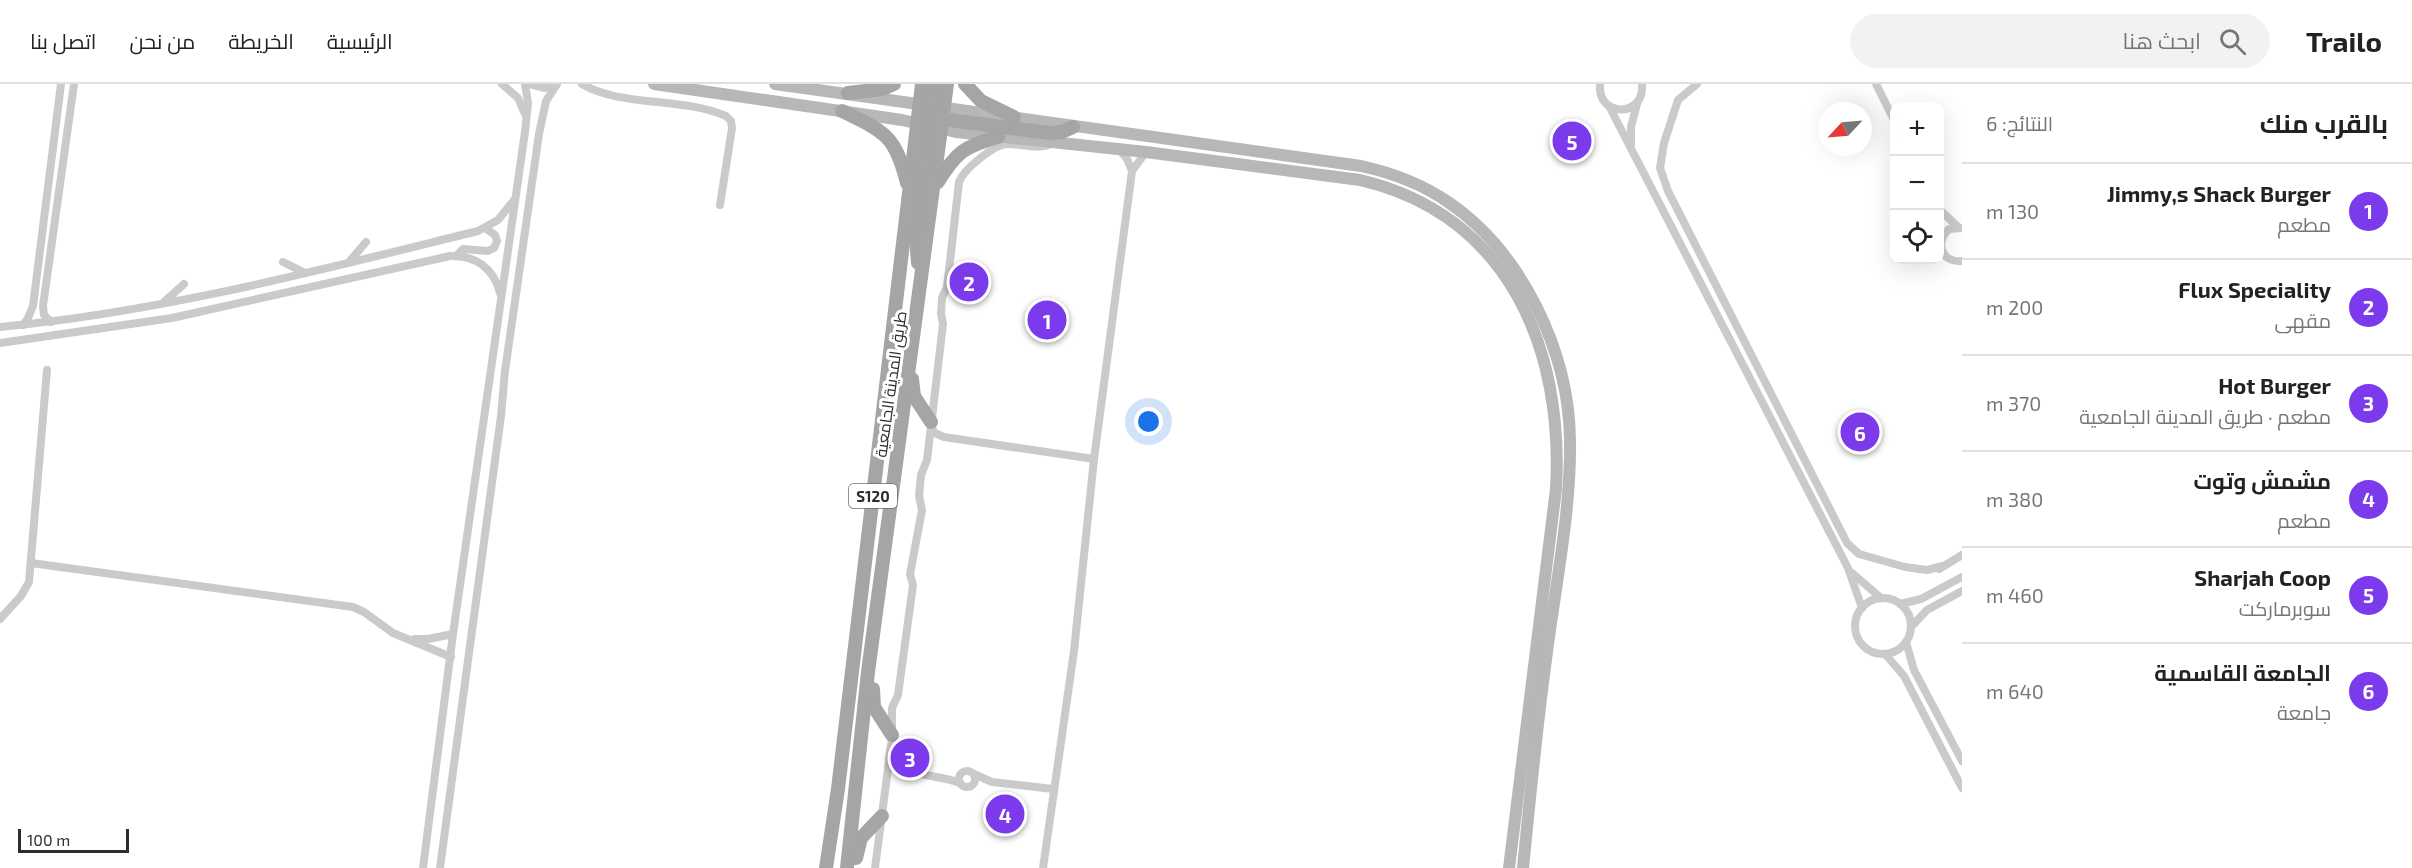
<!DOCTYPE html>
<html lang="ar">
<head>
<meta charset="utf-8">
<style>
	:root { --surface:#fff; --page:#f2f2f2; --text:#222; --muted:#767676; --line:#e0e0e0; --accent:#7c3aed }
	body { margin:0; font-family:"Exo 2",Cairo,sans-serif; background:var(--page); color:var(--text); direction:rtl }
	.controls { position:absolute; right:18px; top:18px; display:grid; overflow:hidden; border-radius:12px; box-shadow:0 6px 24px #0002 }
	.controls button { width:54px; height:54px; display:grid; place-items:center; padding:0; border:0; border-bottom:2px solid var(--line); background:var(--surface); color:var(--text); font:30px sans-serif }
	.compass { position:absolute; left:1818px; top:18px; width:54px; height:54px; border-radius:50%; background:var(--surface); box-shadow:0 6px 24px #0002; rotate:244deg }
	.scale { position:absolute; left:18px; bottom:15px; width:111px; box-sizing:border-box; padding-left:6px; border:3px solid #2d2d2d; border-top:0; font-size:16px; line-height:21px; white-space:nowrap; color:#2d2d2d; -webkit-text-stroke:4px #fff; paint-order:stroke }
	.you { position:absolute; left:1149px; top:338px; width:21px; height:21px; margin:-15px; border:4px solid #fff; border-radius:50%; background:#1a73e8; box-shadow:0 0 0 9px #1a73e833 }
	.badge { display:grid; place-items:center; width:39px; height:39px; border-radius:50%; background:var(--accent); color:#fff; font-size:20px; font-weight:700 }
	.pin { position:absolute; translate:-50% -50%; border:3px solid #fff; box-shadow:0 2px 6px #0006 }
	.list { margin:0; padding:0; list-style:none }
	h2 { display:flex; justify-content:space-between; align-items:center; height:78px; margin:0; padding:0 24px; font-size:26px }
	h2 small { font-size:20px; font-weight:400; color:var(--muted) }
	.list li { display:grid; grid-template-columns:39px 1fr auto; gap:18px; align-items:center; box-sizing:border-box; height:96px; padding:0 24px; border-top:2px solid var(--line) }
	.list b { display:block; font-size:22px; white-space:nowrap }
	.list p { margin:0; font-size:20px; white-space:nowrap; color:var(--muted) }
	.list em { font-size:20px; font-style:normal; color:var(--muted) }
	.icon { flex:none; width:33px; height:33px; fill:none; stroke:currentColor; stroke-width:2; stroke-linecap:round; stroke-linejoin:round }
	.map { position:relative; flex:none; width:1962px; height:784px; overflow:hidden; direction:ltr }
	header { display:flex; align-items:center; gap:36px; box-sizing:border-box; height:84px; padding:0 30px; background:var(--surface); border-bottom:2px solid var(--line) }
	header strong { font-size:28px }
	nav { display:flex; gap:33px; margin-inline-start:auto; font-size:21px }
	.search { width:420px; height:54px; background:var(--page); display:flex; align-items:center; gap:15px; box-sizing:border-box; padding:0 21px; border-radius:33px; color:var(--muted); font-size:22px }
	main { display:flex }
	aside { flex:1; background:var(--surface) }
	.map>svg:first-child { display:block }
</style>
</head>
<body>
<header>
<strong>Trailo</strong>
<div class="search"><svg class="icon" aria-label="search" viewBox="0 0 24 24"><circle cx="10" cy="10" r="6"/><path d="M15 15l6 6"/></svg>ابحث هنا</div>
<nav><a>الرئيسية</a><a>الخريطة</a><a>من نحن</a><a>اتصل بنا</a></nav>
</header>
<main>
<aside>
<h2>بالقرب منك<small>النتائج: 6</small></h2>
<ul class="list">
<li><span class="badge">1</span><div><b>Jimmy,s Shack Burger</b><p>مطعم</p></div><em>130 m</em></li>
<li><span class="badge">2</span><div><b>Flux Speciality</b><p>مقهى</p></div><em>200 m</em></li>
<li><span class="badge">3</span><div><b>Hot Burger</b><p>مطعم · طريق المدينة الجامعية</p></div><em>370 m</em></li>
<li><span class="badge">4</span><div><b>مشمش وتوت</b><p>مطعم</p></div><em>380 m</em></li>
<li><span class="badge">5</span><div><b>Sharjah Coop</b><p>سوبرماركت</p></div><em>460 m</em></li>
<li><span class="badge">6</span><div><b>الجامعة القاسمية</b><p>جامعة</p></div><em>640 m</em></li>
</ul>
</aside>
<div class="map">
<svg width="1962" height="784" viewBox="0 0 1962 784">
	<rect width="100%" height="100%" fill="#fff"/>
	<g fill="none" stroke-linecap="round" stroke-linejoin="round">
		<g stroke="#cacaca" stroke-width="8">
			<polyline points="502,0 518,14 525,30"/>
			<polyline points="529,0 544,4 555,0"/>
			<path d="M582,0C621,23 682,13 726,32L731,37L732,44L720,121"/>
			<path d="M1600,0C1597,34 1645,34 1642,0"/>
			<polyline points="1697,0 1678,16 1664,59 1660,84 1668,107 1847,459 1859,470 1905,483 1927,486 1943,482"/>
			<polyline points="1876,0 1894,36"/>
			<polyline points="1609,22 1848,484 1862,524"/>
			<polyline points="1631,60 1631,43 1637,20"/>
			<polyline points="1119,65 1127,75 1132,87"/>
			<polyline points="1940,126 1958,143"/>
			<path d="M1962,144L1949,145C1934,159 1942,179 1962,177"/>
			<polyline points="456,172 463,165 488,167 494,164 497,157 495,151 485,144"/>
			<polyline points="283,178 303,188"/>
			<polyline points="349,178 366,158"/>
			<polyline points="164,218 184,200"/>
			<polyline points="51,238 44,231 43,222 74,0"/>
			<polyline points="23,241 28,234 33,222 61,0"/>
			<path d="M0,243C162,228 320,186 478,147L498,136L515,115"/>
			<path d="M0,259L172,234L450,172C475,171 494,184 500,209"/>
			<polyline points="931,343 935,349 944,353 1094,375"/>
			<polyline points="31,479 353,523 364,528 393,549 451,573"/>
			<polyline points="1939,485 1962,471"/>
			<polyline points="1852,489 1881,514"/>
			<circle cx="1883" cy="542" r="28"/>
			<polyline points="1900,520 1921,515 1962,493"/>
			<polyline points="0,535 21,512 29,498 47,286"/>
			<polyline points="1911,543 1927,526 1962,507"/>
			<polyline points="415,555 428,555 453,550"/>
			<polyline points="1906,558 1914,586 1962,677"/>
			<polyline points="1885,570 1904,592 1962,704"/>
			<path d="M889,675C902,693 939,690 960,699"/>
			<circle cx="967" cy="695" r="8"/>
			<polyline points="974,690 992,698 1053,705"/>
			<polyline points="423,784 453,550 525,48 528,19 525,0"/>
			<polyline points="440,784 501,332 505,287 539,50 546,17 557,0"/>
			<path d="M875,784L892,654V624L898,611L913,501L910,490L922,426L919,412L921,391L927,376L943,240L941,230L942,214L947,203L959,98C964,85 994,60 1008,60C1022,60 1037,66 1051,60"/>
			<polyline points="1043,784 1074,567 1094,375 1132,87 1146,68"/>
		</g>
		<g stroke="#b7b7b7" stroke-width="12">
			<path d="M654,0L902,36L956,48L1146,68L1360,96C1509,131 1564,265 1556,405L1509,784"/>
			<path d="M775,0L1361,82C1393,89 1422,100 1448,118C1522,168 1569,268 1570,356C1571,427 1556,498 1547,568C1537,640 1530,712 1523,784"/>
		</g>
		<g stroke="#a5a5a5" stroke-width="14">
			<polyline points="934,0 931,25 935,37"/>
			<polyline points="965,0 981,17 1014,33"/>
			<polyline points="848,9 883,5 894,0"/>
			<path d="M842,27C885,48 895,51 907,99"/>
			<polyline points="934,34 1049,49 1062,48 1073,43"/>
			<path d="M938,98C956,68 965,62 998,53"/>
			<polyline points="918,179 916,153 930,42 926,30 920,20"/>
			<polyline points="912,295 914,312 931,338"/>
			<polyline points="873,605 874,623 892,651"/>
			<polyline points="856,774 861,754 882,732"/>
			<polyline points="826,784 838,705 922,0"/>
			<polyline points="847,784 868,588 947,0"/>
		</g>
	</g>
	<g text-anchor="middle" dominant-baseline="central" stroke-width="6" stroke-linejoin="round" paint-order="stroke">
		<rect fill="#fff" stroke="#6c6c6c" stroke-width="1.5" x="849" y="400" width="48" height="24" rx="4.5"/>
		<g font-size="15" font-weight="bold" fill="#2d2d2d">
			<text x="873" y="412">S120</text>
		</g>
		<g font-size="16" fill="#2d2d2d" stroke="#fff">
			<text transform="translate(890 300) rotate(-82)">طريق المدينة الجامعية</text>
		</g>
	</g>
</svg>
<div class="controls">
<button>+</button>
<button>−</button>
<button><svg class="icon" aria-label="locate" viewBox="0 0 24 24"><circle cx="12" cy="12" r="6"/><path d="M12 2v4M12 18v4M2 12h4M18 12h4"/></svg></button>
</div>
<svg class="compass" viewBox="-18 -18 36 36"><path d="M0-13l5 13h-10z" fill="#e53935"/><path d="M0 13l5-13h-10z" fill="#767676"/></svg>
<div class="scale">100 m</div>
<div class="you"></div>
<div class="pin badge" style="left:1047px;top:236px">1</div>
<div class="pin badge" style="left:969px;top:198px">2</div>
<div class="pin badge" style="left:910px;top:674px">3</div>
<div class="pin badge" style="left:1005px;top:730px">4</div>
<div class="pin badge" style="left:1572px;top:57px">5</div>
<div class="pin badge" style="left:1860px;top:348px">6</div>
</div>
</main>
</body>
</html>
